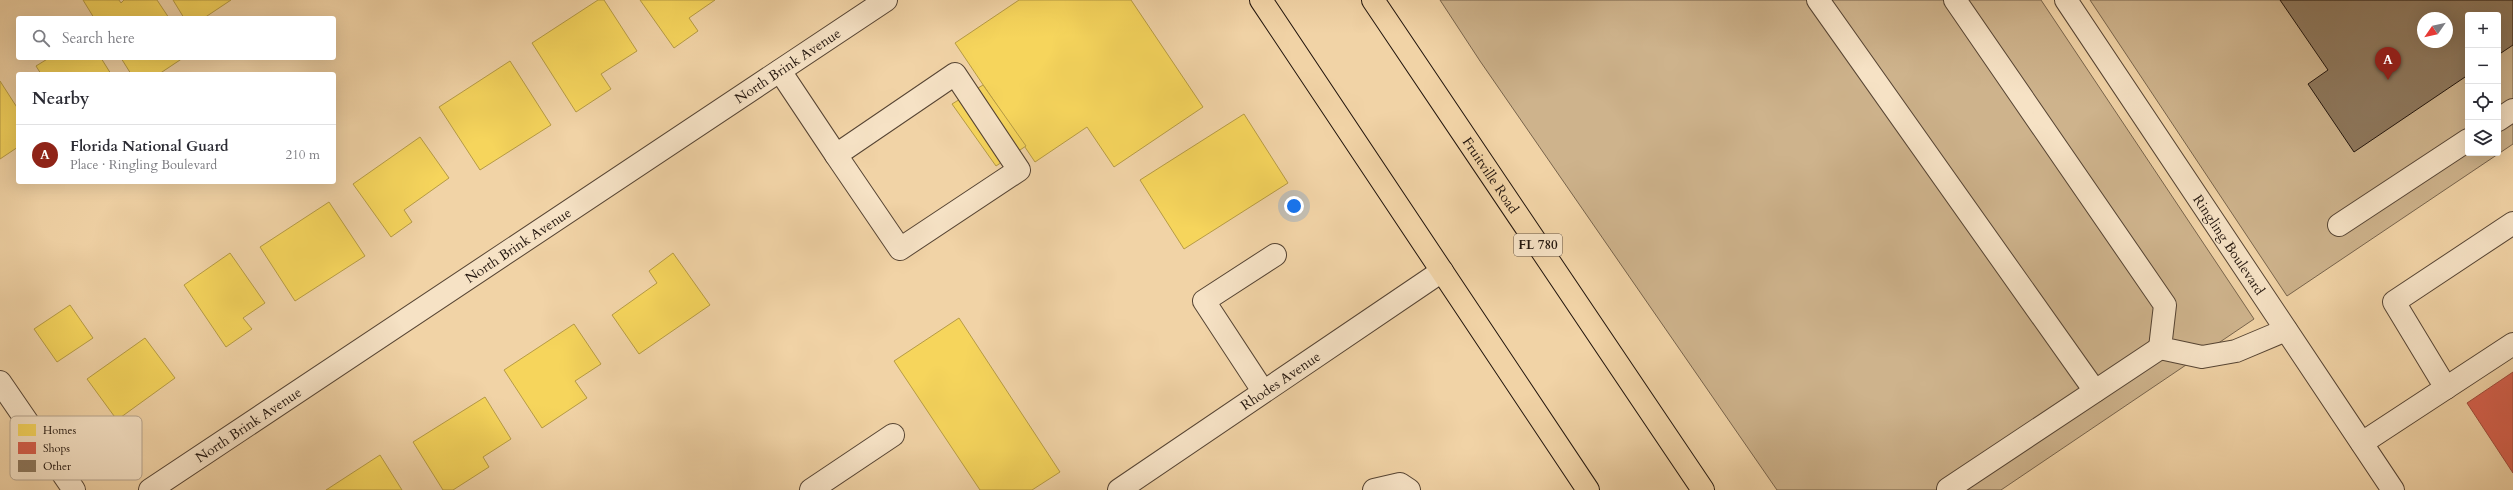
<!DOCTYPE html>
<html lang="en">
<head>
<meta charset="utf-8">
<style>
	:root { --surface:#fff; --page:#f7f7f7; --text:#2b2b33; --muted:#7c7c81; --line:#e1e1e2; --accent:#8f2418 }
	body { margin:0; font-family:Cardo,serif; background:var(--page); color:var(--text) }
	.controls { position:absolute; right:12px; top:12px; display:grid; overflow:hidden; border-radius:4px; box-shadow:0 4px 16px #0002 }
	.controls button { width:36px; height:36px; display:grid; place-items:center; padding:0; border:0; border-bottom:1px solid var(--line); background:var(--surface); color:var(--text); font:20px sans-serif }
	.compass { position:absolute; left:2417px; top:12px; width:36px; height:36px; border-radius:50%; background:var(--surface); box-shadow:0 4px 16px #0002; rotate:236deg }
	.you { position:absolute; left:1294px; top:206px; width:14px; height:14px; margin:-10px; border:3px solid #fff; border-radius:50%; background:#1a73e8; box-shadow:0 0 0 6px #1a73e833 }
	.badge { display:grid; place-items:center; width:26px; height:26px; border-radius:50%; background:var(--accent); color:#fff; font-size:13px; font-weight:700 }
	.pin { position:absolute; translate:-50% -33px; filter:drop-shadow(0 1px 2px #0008) }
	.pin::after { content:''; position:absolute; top:21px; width:14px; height:12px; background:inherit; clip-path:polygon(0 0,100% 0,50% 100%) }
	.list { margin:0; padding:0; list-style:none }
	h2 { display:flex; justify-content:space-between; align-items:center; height:52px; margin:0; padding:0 16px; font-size:17px }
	h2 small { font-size:13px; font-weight:400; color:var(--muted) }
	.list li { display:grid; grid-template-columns:26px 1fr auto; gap:12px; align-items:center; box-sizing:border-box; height:60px; padding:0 16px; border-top:1px solid var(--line) }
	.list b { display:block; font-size:15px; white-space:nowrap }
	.list p { margin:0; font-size:13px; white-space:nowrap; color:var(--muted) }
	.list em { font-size:13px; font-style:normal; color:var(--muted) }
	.icon { flex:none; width:22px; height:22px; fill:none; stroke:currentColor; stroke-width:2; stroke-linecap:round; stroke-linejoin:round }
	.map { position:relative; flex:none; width:2513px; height:490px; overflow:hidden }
	.search { position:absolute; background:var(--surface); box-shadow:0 4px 16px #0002; left:16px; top:16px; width:320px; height:44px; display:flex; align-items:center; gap:10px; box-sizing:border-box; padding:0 14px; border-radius:4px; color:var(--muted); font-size:15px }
	.panel { position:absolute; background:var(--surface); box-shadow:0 4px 16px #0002; left:16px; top:72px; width:320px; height:112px; border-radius:4px }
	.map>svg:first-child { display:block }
</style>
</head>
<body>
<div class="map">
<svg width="2513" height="490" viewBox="0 0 2513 490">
	<rect width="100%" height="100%" fill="#f1d3a6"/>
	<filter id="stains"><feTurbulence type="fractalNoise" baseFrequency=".005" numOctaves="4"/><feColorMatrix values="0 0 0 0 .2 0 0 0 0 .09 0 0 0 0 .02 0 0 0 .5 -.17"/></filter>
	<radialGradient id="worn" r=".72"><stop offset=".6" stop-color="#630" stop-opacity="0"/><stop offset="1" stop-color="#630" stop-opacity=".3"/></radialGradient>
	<g fill="#ceb38c" stroke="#78644c" fill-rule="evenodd">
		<polygon points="1440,0 2041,0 2254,319 2001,490 1777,490 1480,61"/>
		<path d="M2090,0H2513V144L2287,296ZM2468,15H2498V153H2468ZM2423,18H2447V42H2423Z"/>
	</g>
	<g fill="#f6d55c" stroke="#b69b44">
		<polygon points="83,0 119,0 121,3 124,0 157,0 169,18 94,18"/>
		<polygon points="173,0 231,0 204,18 184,18"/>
		<polygon points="598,0 604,0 637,51 601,74 611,89 576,112 532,43"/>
		<polygon points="640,0 715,0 689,18 698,31 674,48"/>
		<polygon points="1019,0 1131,0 1203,107 1114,167 1087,127 1035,162 955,43"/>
		<polygon points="49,58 101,58 111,74 41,74 36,66"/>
		<polygon points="121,58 183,58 159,74 131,74"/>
		<polygon points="510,61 551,125 480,170 439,107"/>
		<polygon points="0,81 18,109 18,147 0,159"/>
		<polygon points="983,85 1026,146 996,166 952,104"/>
		<polygon points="1244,114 1288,183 1184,249 1140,180"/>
		<polygon points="420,137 449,178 404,210 412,222 391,237 353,184"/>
		<polygon points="329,202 365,256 295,301 260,247"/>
		<polygon points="230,253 265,303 243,318 252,329 226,347 184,285"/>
		<polygon points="673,253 710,305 639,354 612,315 657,283 649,271"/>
		<polygon points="70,305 93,338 57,362 34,329"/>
		<polygon points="959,318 1060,472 1032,490 980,490 894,361"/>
		<polygon points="574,324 601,364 575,381 587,398 542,428 504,370"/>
		<polygon points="145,338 175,378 117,420 87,379"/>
		<polygon points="485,397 511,439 483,457 489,467 453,490 443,490 413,442"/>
		<polygon points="380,455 402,490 326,490"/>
	</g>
	<polygon fill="#d6604d" stroke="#a04a3a" points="2513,372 2513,473 2467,403"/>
	<path fill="#8e785d" stroke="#22150d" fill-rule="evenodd" d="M2280,0H2513V45L2498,55V15H2468V75L2354,152L2308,84L2328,70ZM2423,18H2447V42H2423Z"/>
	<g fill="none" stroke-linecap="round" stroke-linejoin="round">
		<defs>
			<g id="minor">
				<polyline points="1818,0 2095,391"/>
				<polyline points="1955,0 2165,305 2160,348 2202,357 2236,351 2286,330"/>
				<path id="s1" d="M2066,0L2393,490"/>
				<polyline points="780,71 836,155"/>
				<polygon points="955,74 1019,170 900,249 836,155"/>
				<polyline points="2498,120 2513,110"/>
				<polyline points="2339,225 2468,140"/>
				<polyline points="0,382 74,490"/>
				<polyline points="2446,388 2394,302 2513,223"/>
				<polyline points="1263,391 1204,301 1275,255"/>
				<polyline points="2362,443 2513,344"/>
				<polyline points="1948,489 2160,348"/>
				<path id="s2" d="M150,490L886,0"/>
				<polyline points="811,490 893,435"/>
				<path id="s3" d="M1119,490L1442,271"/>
				<polyline points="1374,490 1400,484 1409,490"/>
			</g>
			<g id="major">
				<polyline points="1261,0 1588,490"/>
				<path id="s4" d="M1373,0L1703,490"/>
			</g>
		</defs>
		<use href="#minor" stroke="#564433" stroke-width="24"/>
		<use href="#major" stroke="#22150d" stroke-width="24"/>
		<use href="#minor" stroke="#f6e2c5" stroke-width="22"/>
		<use href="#major" stroke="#f1d3a6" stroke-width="22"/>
	</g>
	<g text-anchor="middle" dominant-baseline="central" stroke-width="4" stroke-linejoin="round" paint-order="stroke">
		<rect fill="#f6e2c5" stroke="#625244" stroke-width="1" x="1514" y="234" width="48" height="22" rx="3"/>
		<g font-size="13" font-weight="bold" fill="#22150d">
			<text x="1538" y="245">FL 780</text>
		</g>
		<g font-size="14" fill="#22150d" stroke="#f6e2c5">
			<text stroke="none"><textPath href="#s2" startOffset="766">North Brink Avenue</textPath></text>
			<text stroke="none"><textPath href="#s4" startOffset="211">Fruitville Road</textPath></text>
			<text stroke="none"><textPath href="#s2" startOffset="442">North Brink Avenue</textPath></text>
			<text stroke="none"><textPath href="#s1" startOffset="294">Ringling Boulevard</textPath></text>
			<text stroke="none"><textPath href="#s3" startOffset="195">Rhodes Avenue</textPath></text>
			<text stroke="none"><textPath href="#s2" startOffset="118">North Brink Avenue</textPath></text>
		</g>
	</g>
	<rect x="10" y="416" width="132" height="64" rx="6" fill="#f6e2c5" stroke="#b6a48e" stroke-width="1"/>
	<rect x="18" y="424" width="18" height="12" fill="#f6d55c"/>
	<rect x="18" y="442" width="18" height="12" fill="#d6604d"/>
	<rect x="18" y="460" width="18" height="12" fill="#8e785d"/>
	<g font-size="11" fill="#22150d">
		<text x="43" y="434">Homes</text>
		<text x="43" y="452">Shops</text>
		<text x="43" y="470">Other</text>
	</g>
	<rect width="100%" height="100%" filter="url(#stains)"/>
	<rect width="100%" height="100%" fill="url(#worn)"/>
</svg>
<div class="controls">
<button>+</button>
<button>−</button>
<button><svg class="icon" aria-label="locate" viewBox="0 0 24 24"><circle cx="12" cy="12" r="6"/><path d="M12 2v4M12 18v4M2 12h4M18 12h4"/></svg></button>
<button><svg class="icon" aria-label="layers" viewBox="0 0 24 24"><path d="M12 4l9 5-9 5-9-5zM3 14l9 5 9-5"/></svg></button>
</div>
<svg class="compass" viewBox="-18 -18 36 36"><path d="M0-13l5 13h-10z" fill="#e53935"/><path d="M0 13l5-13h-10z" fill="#7c7c81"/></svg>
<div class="you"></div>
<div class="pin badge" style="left:2388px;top:80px">A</div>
<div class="search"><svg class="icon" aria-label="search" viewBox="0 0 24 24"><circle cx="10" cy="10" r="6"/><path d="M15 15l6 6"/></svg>Search here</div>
<section class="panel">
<h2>Nearby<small></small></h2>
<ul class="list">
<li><span class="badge">A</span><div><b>Florida National Guard</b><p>Place · Ringling Boulevard</p></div><em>210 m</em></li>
</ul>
</section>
</div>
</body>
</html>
